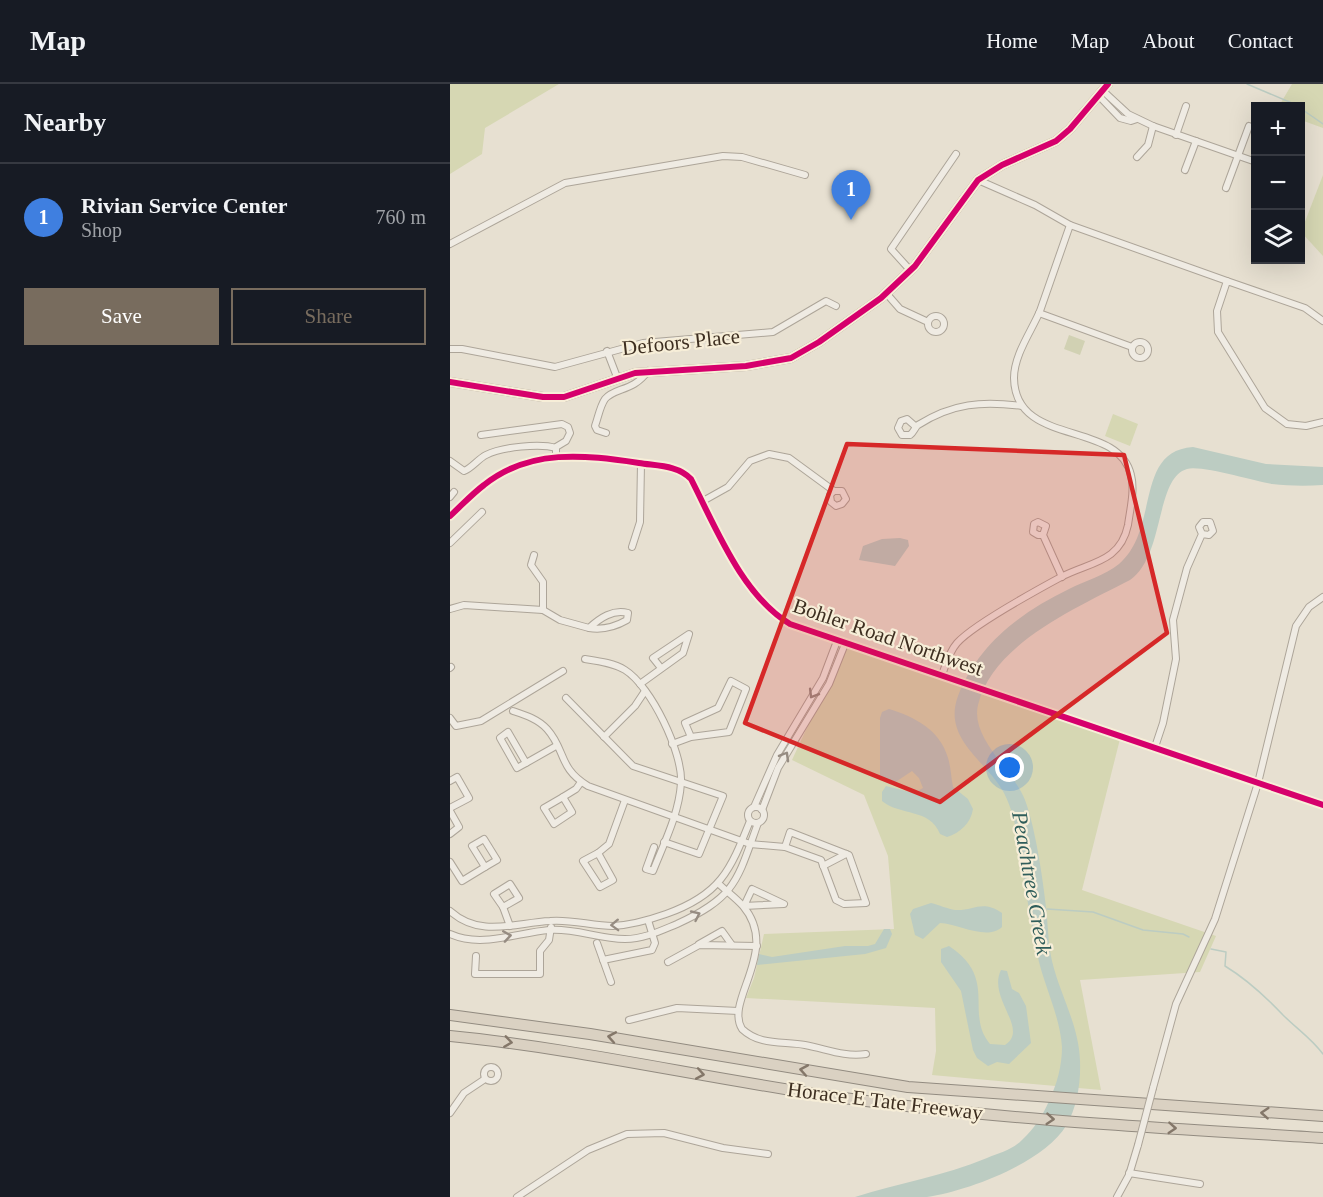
<!DOCTYPE html>
<html lang="en">
<head>
<meta charset="utf-8">
<style>
	:root { --surface:#171b24; --page:#242831; --text:#f1f3f6; --muted:#9ea1a6; --line:#363941; --accent:#786c5e }
	body { margin:0; font-family:Georgia,serif; background:var(--page); color:var(--text) }
	.controls { position:absolute; right:18px; top:18px; display:grid; overflow:hidden; border-radius:0px; box-shadow:0 6px 24px #0002 }
	.controls button { width:54px; height:54px; display:grid; place-items:center; padding:0; border:0; border-bottom:2px solid var(--line); background:var(--surface); color:var(--text); font:30px sans-serif }
	.you { position:absolute; left:560px; top:684px; width:21px; height:21px; margin:-15px; border:4px solid #fff; border-radius:50%; background:#1a73e8; box-shadow:0 0 0 9px #1a73e833 }
	.badge { display:grid; place-items:center; width:39px; height:39px; border-radius:50%; background:var(--accent); color:#fff; font-size:20px; font-weight:700 }
	.pin { position:absolute; translate:-50% -50px; filter:drop-shadow(0 2px 3px #0008) }
	.pin::after { content:''; position:absolute; top:32px; width:21px; height:18px; background:inherit; clip-path:polygon(0 0,100% 0,50% 100%) }
	.list { margin:0; padding:0; list-style:none }
	h2 { display:flex; justify-content:space-between; align-items:center; height:78px; margin:0; padding:0 24px; font-size:26px }
	h2 small { font-size:20px; font-weight:400; color:var(--muted) }
	.list li { display:grid; grid-template-columns:39px 1fr auto; gap:18px; align-items:center; box-sizing:border-box; height:108px; padding:0 24px; border-top:2px solid var(--line) }
	.list b { display:block; font-size:22px; white-space:nowrap }
	.list p { margin:0; font-size:20px; white-space:nowrap; color:var(--muted) }
	.list em { font-size:20px; font-style:normal; color:var(--muted) }
	.actions { display:flex; gap:12px; padding:18px 24px }
	.actions a { flex:1; padding:14px 0; border:2px solid var(--accent); border-radius:0px; text-align:center; font-size:21px; color:var(--accent) }
	.actions .main { background:var(--accent); color:#fff }
	.icon { flex:none; width:33px; height:33px; fill:none; stroke:currentColor; stroke-width:2; stroke-linecap:round; stroke-linejoin:round }
	.map { position:relative; flex:none; width:873px; height:1113px; overflow:hidden }
	header { display:flex; align-items:center; gap:36px; box-sizing:border-box; height:84px; padding:0 30px; background:var(--surface); border-bottom:2px solid var(--line) }
	header strong { font-size:28px }
	nav { display:flex; gap:33px; margin-inline-start:auto; font-size:21px }
	main { display:flex }
	aside { flex:1; background:var(--surface) }
	.map>svg:first-child { display:block }
</style>
</head>
<body>
<header>
<strong>Map</strong>
<nav><a>Home</a><a>Map</a><a>About</a><a>Contact</a></nav>
</header>
<main>
<aside>
<h2>Nearby<small></small></h2>
<ul class="list">
<li><span class="badge" style="background:#3f7fe0">1</span><div><b>Rivian Service Center</b><p>Shop</p></div><em>760 m</em></li>
</ul>
<div class="actions"><a class="main">Save</a><a>Share</a></div>
</aside>
<div class="map">
<svg width="873" height="1113" viewBox="0 0 873 1113">
	<rect width="100%" height="100%" fill="#e7e0d1"/>
	<g fill="#d6d7b3">
		<polygon points="0,0 109,0 35,44 32,70 0,90"/>
		<polygon points="842,0 873,0 873,44 851,36 850,22 829,22"/>
		<polygon points="873,91 873,172 851,148"/>
		<polygon points="663,330 688,340 680,362 655,352"/>
		<polygon points="395,561 670,655 632,806 766,852 750,888 630,896 651,1006 482,991 486,967 485,924 296,914 304,894 314,850 444,845 438,772 414,711 342,676"/>
	</g>
	<polygon fill="#d1d1b3" points="619,251 635,257 630,271 614,265"/>
	<g fill="#bcccc2">
		<path d="M743,363L816,380L873,383V401C857,402 839,402 822,400C803,397 752,381 737,385C705,394 715,472 680,496C628,523 542,560 528,621C520,654 564,687 575,716C585,742 593,795 596,823C598,841 598,859 602,877C610,911 629,941 630,977C631,998 627,1024 616,1042C593,1079 518,1107 477,1113C454,1113 428,1113 405,1113C449,1099 494,1092 537,1074C550,1069 564,1065 573,1055C584,1045 593,1031 599,1017C607,1000 612,982 612,963C610,931 593,900 587,869C582,840 576,812 572,783C568,758 566,732 554,709C537,677 492,655 508,612C528,560 570,529 619,505C635,497 655,491 669,480C710,445 684,367 743,363Z"/>
		<polygon points="450,454 458,456 459,462 445,482 409,476 413,462 432,455"/>
		<path d="M439,625C465,633 490,646 498,674C501,684 501,693 503,703L518,715L523,725C521,739 510,749 497,753L490,750C480,724 450,732 432,717V708L436,702L464,709L473,704L469,694L462,687L444,699L434,697L430,692V634L432,628Z"/>
		<path d="M481,819C489,821 498,825 505,826C524,827 532,815 552,829V843C537,857 509,840 490,839L473,855L465,851L460,830L463,825Z"/>
		<polygon points="434,845 440,845 442,850 436,864 415,870 307,881 309,870 322,873 395,862 418,862 425,860"/>
		<path d="M499,862C549,895 514,929 540,960L555,961C580,945 537,914 551,886L557,887L562,905L569,909L576,922L581,959L559,980L547,978L538,982L527,974L523,966L511,907L491,878V865Z"/>
	</g>
	<g fill="none" stroke-linecap="round" stroke-linejoin="round">
		<g stroke="#bcccc2" stroke-width="1.5">
			<polyline points="797,0 849,22"/>
			<polyline points="850,24 873,40"/>
			<polyline points="597,825 643,828 693,846 733,850 739,853"/>
			<path d="M761,865L776,868L775,882C798,896 815,912 833,931C847,945 861,954 873,970"/>
		</g>
		<defs>
			<g id="street">
				<polyline points="652,6 678,30 703,42 806,78"/>
				<polyline points="648,11 670,34 681,37 687,35"/>
				<polyline points="726,51 736,22"/>
				<polyline points="687,73 698,61 703,42"/>
				<polyline points="735,86 746,57"/>
				<polyline points="528,96 585,121 620,141 777,197"/>
				<polyline points="776,104 799,42"/>
				<polyline points="0,160 115,99 273,72 292,73 355,91"/>
				<polyline points="460,186 441,165 506,70"/>
				<polyline points="436,209 450,225 478,238"/>
				<polyline points="589,229 682,263"/>
				<circle cx="486" cy="240" r="8"/>
				<polyline points="873,237 855,224 777,197 767,227 768,248 815,324 837,340 856,342 873,338"/>
				<circle cx="690" cy="266" r="8"/>
				<polyline points="0,265 12,265 105,283 193,259 323,248 376,217 386,222"/>
				<polyline points="157,267 167,293"/>
				<path d="M465,342L457,335L451,337L448,344L452,351H460C464,348 465,343 468,341C503,319 532,317 572,322"/>
				<path d="M156,349L147,346L145,342C148,334 150,322 155,315C165,303 183,308 198,287"/>
				<polyline points="31,351 112,340 118,343 120,349 116,357 106,363 106,372"/>
				<path d="M0,377L14,387C22,384 28,375 36,371C52,363 90,359 106,364"/>
				<polyline points="0,413 4,408"/>
				<polyline points="253,417 278,403 300,377 319,370 339,374 384,407 392,407 396,415 392,420 386,422 381,418 380,411 384,407"/>
				<path d="M0,432C11,422 22,410 34,401C80,364 135,371 189,379C207,382 228,381 241,395C266,444 292,511 340,540L873,721"/>
				<polyline points="593,451 588,451 583,448 584,440 588,438 596,442 593,451 612,493"/>
				<polyline points="0,459 32,428"/>
				<polyline points="182,463 190,438 191,379"/>
				<polyline points="84,471 81,481 93,498 93,526"/>
				<path d="M0,525L14,521L93,526L110,536L139,544C150,534 163,525 178,529L177,536C165,543 152,546 139,544"/>
				<path d="M135,575C148,577 164,579 175,586C201,602 233,669 231,699C229,730 214,759 203,787L196,785L204,763"/>
				<polyline points="0,584 1,583"/>
				<path d="M492,591C496,580 499,568 507,559C523,541 587,506 611,493C639,478 670,479 678,441C680,426 685,406 681,391C668,335 565,364 564,294C564,271 581,248 590,227C600,199 610,170 620,141"/>
				<polyline points="190,600 233,569 239,550 203,574 211,584"/>
				<polyline points="116,614 183,682 273,712 249,770 214,758"/>
				<path d="M63,627C75,631 88,635 97,645C116,666 108,684 138,702L300,760L335,763"/>
				<polyline points="0,634 6,642 31,637 113,587"/>
				<polygon points="58,648 76,679 67,684 50,654"/>
				<polyline points="154,653 185,622 195,607"/>
				<polyline points="222,660 241,653 279,648 296,605 281,597 268,624 235,639 241,653"/>
				<polyline points="705,663 713,639 726,575 723,536 737,484 752,450 749,443 753,438 760,438 763,447 759,451 752,450"/>
				<polyline points="76,679 106,662"/>
				<polyline points="0,697 7,693 19,714 0,724"/>
				<polygon points="113,713 122,728 104,740 94,724"/>
				<polyline points="113,713 126,705 131,698"/>
				<circle cx="306" cy="731" r="8"/>
				<polyline points="304,723 327,671 373,594 387,557"/>
				<polyline points="312,726 328,684 379,600 395,560"/>
				<polyline points="0,727 9,743 0,750"/>
				<polygon points="340,748 399,771 416,819 394,820 386,816 371,776 335,763"/>
				<polygon points="34,755 47,776 35,783 22,762"/>
				<polygon points="148,769 163,796 150,803 133,777"/>
				<polyline points="148,769 159,760 175,716"/>
				<polyline points="0,778 12,797 35,783"/>
				<polyline points="373,782 396,770"/>
				<polygon points="60,800 69,814 53,823 44,810"/>
				<path d="M269,800C276,807 286,814 293,822C331,867 274,916 292,945C310,962 333,957 355,961C377,965 393,973 416,970"/>
				<polygon points="302,805 334,820 294,822"/>
				<polyline points="53,823 60,842"/>
				<path d="M0,827C30,854 64,839 100,837C121,835 142,842 163,842C182,841 199,836 216,830C270,811 280,787 300,737"/>
				<path d="M0,850C31,864 66,849 99,846C125,844 149,855 175,855C194,855 210,847 227,840C286,813 287,797 308,739"/>
				<polyline points="147,859 161,898"/>
				<polyline points="249,860 272,847 282,861"/>
				<polyline points="26,872 25,890 90,890 90,867 99,856 101,843"/>
				<polyline points="153,876 202,866 205,859 198,836"/>
				<polyline points="218,878 249,861 307,862"/>
				<polyline points="179,936 227,924 288,927"/>
				<circle cx="41" cy="990" r="7"/>
				<polyline points="703,1004 726,920 765,835 808,699 846,542 859,523 873,513"/>
				<polyline points="0,1029 14,1009 35,995"/>
				<polyline points="679,1089 750,1100"/>
				<polyline points="67,1113 138,1066 177,1050 214,1049 273,1064 318,1070"/>
				<polyline points="667,1113 679,1091 688,1061"/>
			</g>
			<polyline id="secondary" points="0,298 93,313 114,313 185,289 296,282 341,274 369,258 431,214 465,182 528,96 552,81 606,57 620,45 658,0"/>
			<g id="highway">
				<polyline points="0,931 140,950 458,1003 873,1032"/>
				<path d="M0,952C132,965 262,996 394,1014C553,1036 713,1044 873,1054"/>
			</g>
		</defs>
		<use href="#street" stroke="#ada599" stroke-width="8"/>
		<use href="#secondary" stroke="#9c958a" stroke-width="10"/>
		<use href="#highway" stroke="#928b80" stroke-width="12"/>
		<use href="#street" stroke="#efebe3" stroke-width="6"/>
		<use href="#secondary" stroke="#efebe3" stroke-width="8"/>
		<use href="#highway" stroke="#dad1c2" stroke-width="10"/>
		<defs>
			<polyline id="street-bridge" points="688,1061 703,1004"/>
		</defs>
		<use href="#street-bridge" stroke="#ada599" stroke-width="8" stroke-linecap="butt"/>
		<use href="#street-bridge" stroke="#efebe3" stroke-width="6"/>
		<defs>
			<g id="cycleway">
				<polyline points="0,298 93,313 114,313 185,289 296,282 341,274 369,258 431,214 465,182 528,96 552,81 606,57 620,45 658,0"/>
				<path d="M0,432C11,422 22,410 34,401C80,364 135,371 189,379C207,382 228,381 241,395C266,444 292,511 340,540L873,721"/>
			</g>
		</defs>
		<use href="#cycleway" stroke="#f7eed8" stroke-width="10"/>
		<use href="#cycleway" stroke="#d6006c" stroke-width="6"/>
	</g>
	<defs><path id="oneway-chevron" d="M-2-3.5L2.5 0L-2 3.5" fill="none" stroke-width="1.6" stroke-linecap="round" stroke-linejoin="round" transform="scale(1.5)"/></defs>
	<g stroke="#968c82">
		<use href="#oneway-chevron" transform="translate(363 610) rotate(121)"/>
		<use href="#oneway-chevron" transform="translate(335 672) rotate(-60)"/>
		<use href="#oneway-chevron" transform="translate(246 831) rotate(-25)"/>
		<use href="#oneway-chevron" transform="translate(165 841) rotate(178)"/>
		<use href="#oneway-chevron" transform="translate(57 852) rotate(-9)"/>
	</g>
	<g stroke="#847769">
		<use href="#oneway-chevron" transform="translate(162 953) rotate(-170)"/>
		<use href="#oneway-chevron" transform="translate(58 958) rotate(8)"/>
		<use href="#oneway-chevron" transform="translate(354 986) rotate(-170)"/>
		<use href="#oneway-chevron" transform="translate(250 990) rotate(10)"/>
		<use href="#oneway-chevron" transform="translate(815 1029) rotate(-176)"/>
		<use href="#oneway-chevron" transform="translate(600 1035) rotate(4)"/>
		<use href="#oneway-chevron" transform="translate(722 1044) rotate(4)"/>
	</g>
	<path fill="#d62828" fill-opacity="0.2" stroke="#d62828" stroke-width="4.5" stroke-linejoin="round" d="M397,360L674,371L717,549L490,718L295,639Z"/>
	<g text-anchor="middle" dominant-baseline="central" stroke-width="4.5" stroke-linejoin="round" paint-order="stroke">
		<g font-size="21" fill="#3d2e20" stroke="#f7eed8">
			<text transform="translate(231 258) rotate(-6)">Defoors Place</text>
			<text transform="translate(438 553) rotate(19)">Bohler Road Northwest</text>
			<text transform="translate(435 1017) rotate(7)">Horace E Tate Freeway</text>
		</g>
		<g font-size="22" font-style="italic" fill="#2f5d5a" stroke="#f7eed8">
			<text transform="translate(582 799) rotate(80)">Peachtree Creek</text>
		</g>
	</g>
</svg>
<div class="controls">
<button>+</button>
<button>−</button>
<button><svg class="icon" aria-label="layers" viewBox="0 0 24 24"><path d="M12 4l9 5-9 5-9-5zM3 14l9 5 9-5"/></svg></button>
</div>
<div class="you"></div>
<div class="pin badge" style="left:401px;top:136px;background:#3f7fe0">1</div>
</div>
</main>
</body>
</html>
